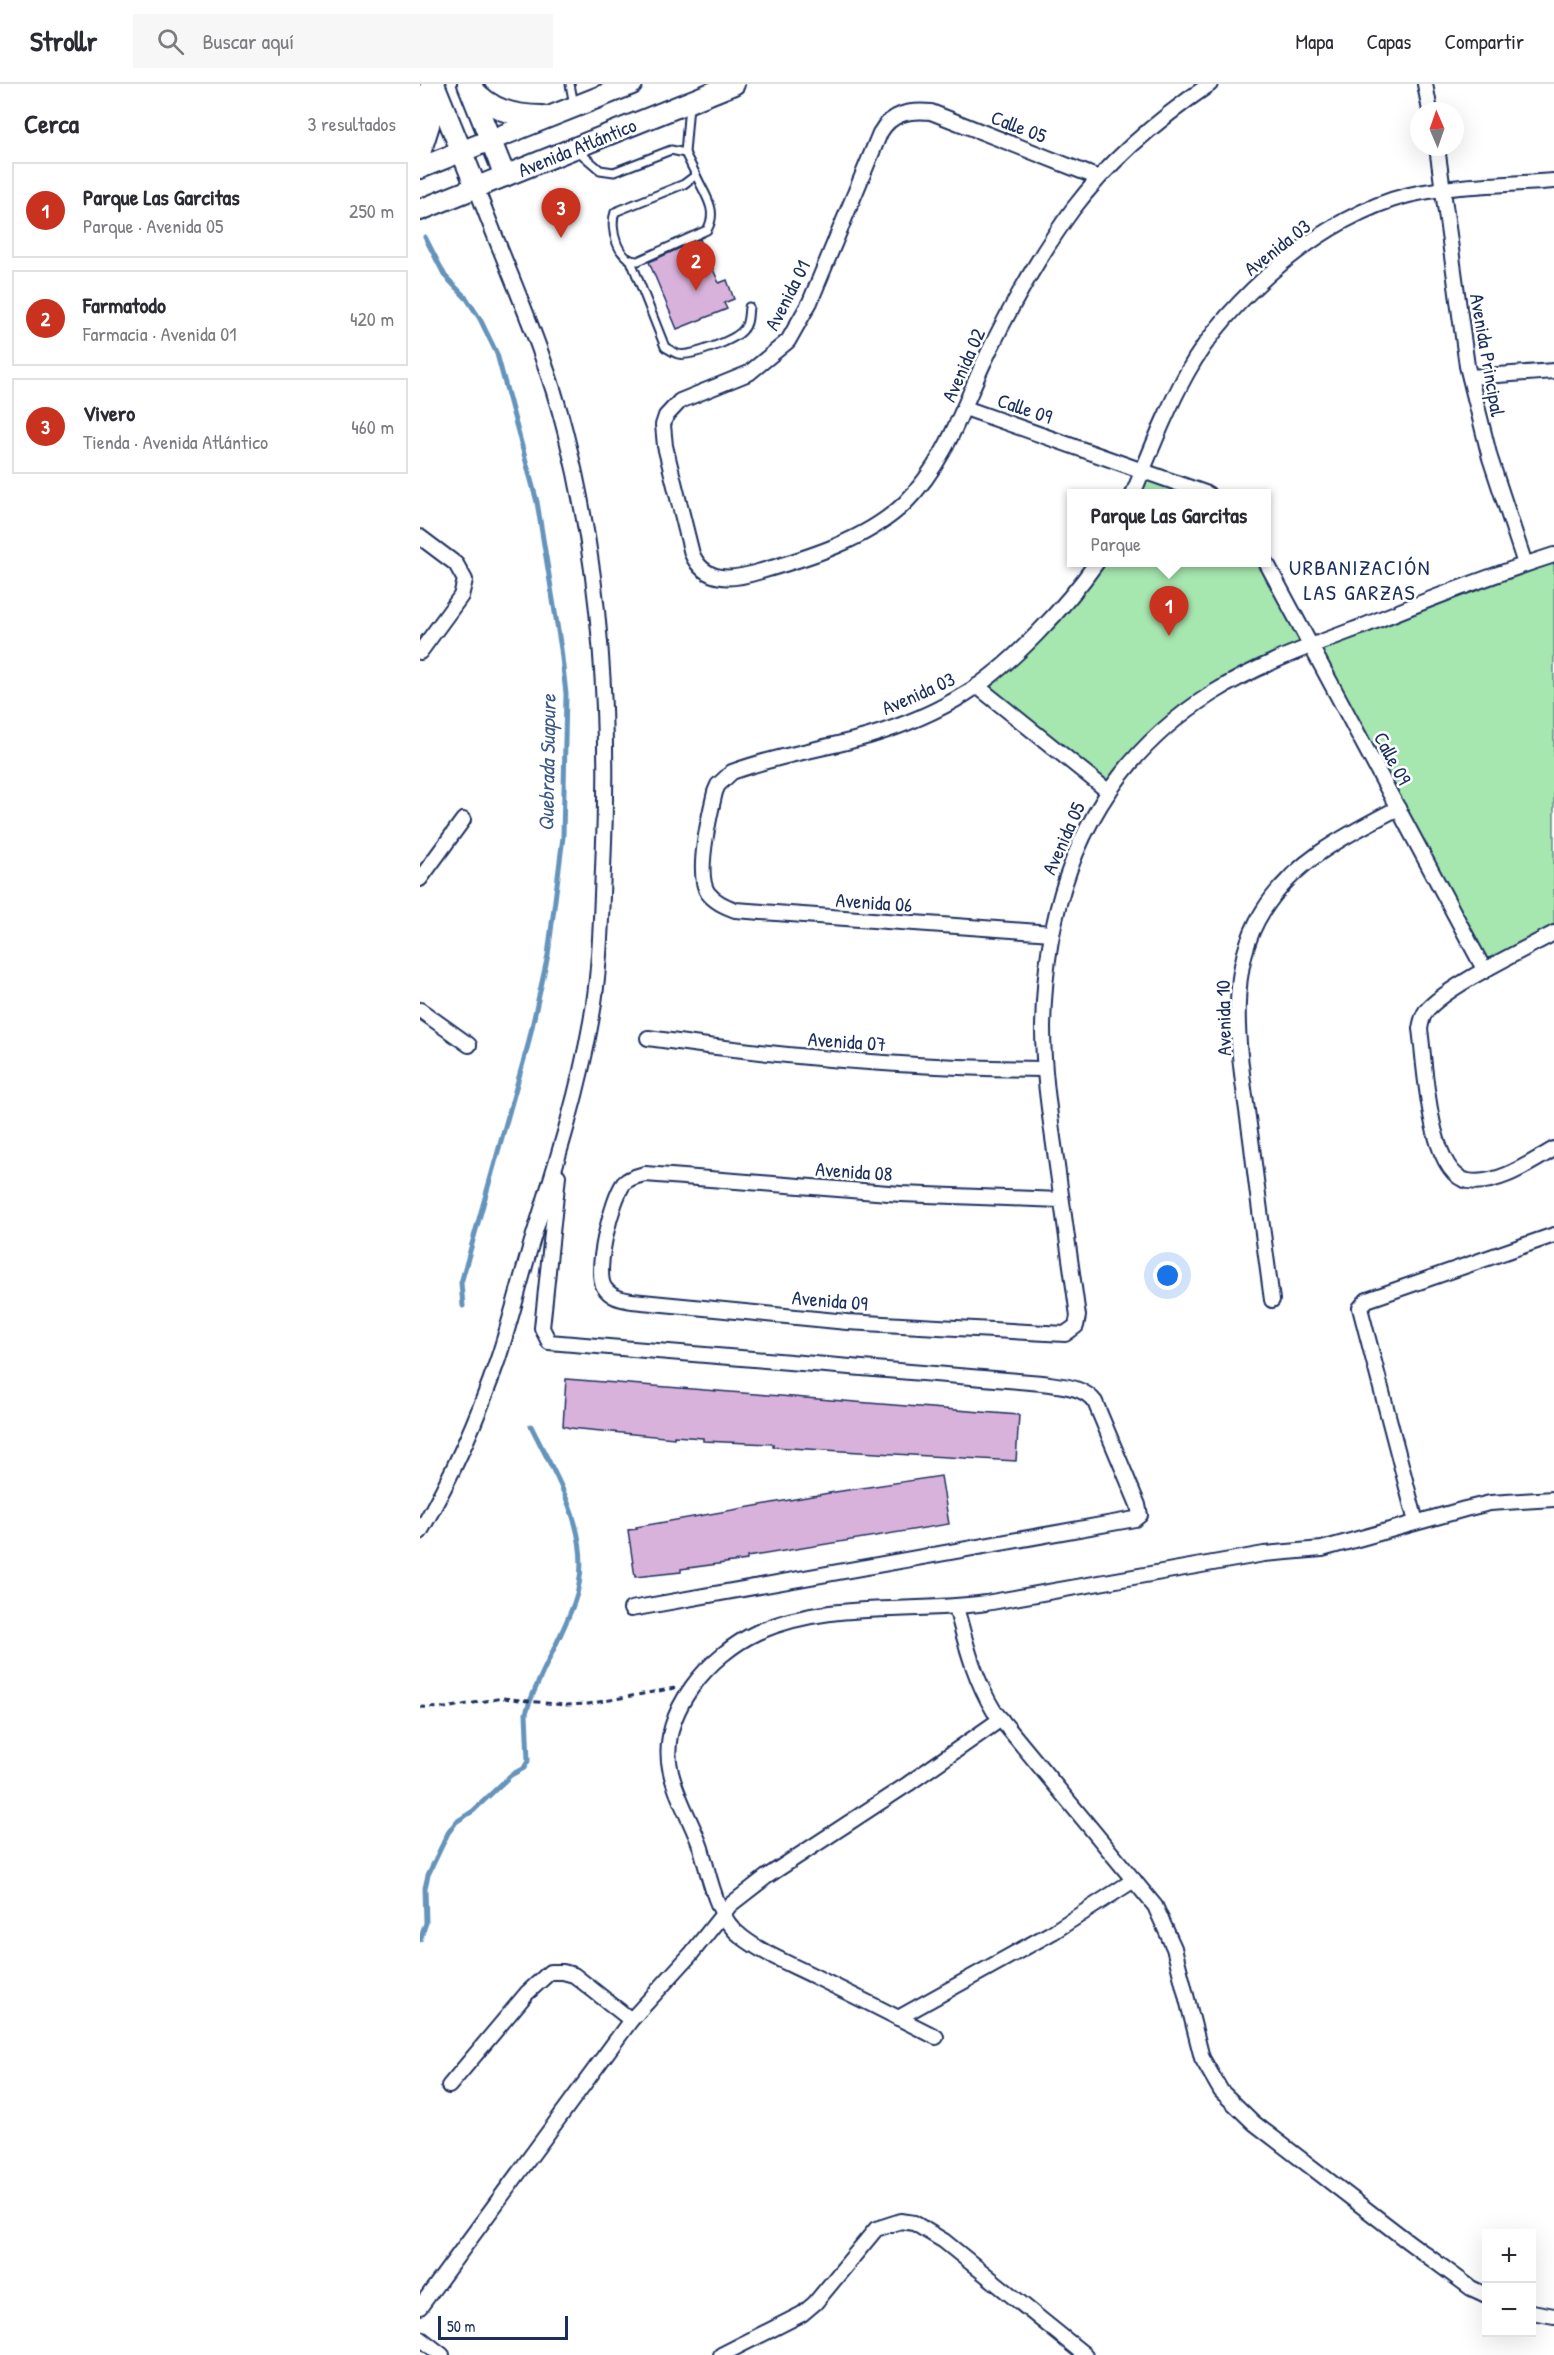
<!DOCTYPE html>
<html lang="es">
<head>
<meta charset="utf-8">
<style>
	:root { --surface:#fff; --page:#f7f7f7; --text:#2b2b33; --muted:#7c7c81; --line:#e1e1e2; --accent:#c8321e }
	body { margin:0; font-family:"Patrick Hand",sans-serif; background:var(--page); color:var(--text) }
	.controls { position:absolute; right:18px; bottom:18px; display:grid; overflow:hidden; border-radius:0px; box-shadow:0 6px 24px #0002 }
	.controls button { width:54px; height:54px; display:grid; place-items:center; padding:0; border:0; border-bottom:2px solid var(--line); background:var(--surface); color:var(--text); font:30px sans-serif }
	.compass { position:absolute; left:990px; top:18px; width:54px; height:54px; border-radius:50%; background:var(--surface); box-shadow:0 6px 24px #0002; rotate:358deg }
	.scale { position:absolute; left:18px; bottom:15px; width:130px; box-sizing:border-box; padding-left:6px; border:3px solid #1b2f5e; border-top:0; font-size:16px; line-height:21px; white-space:nowrap; color:#1b2f5e; -webkit-text-stroke:4px #fff; paint-order:stroke }
	.you { position:absolute; left:748px; top:1192px; width:21px; height:21px; margin:-15px; border:4px solid #fff; border-radius:50%; background:#1a73e8; box-shadow:0 0 0 9px #1a73e833 }
	.badge { display:grid; place-items:center; width:39px; height:39px; border-radius:50%; background:var(--accent); color:#fff; font-size:20px; font-weight:700 }
	.pin { position:absolute; translate:-50% -50px; filter:drop-shadow(0 2px 3px #0008) }
	.pin::after { content:''; position:absolute; top:32px; width:21px; height:18px; background:inherit; clip-path:polygon(0 0,100% 0,50% 100%) }
	.popup { position:absolute; left:647px; top:405px; width:204px; height:78px; box-sizing:border-box; display:grid; place-content:center; border-radius:0px; background:var(--surface); filter:drop-shadow(0 2px 4px #0005); font-size:20px; white-space:nowrap; color:var(--muted) }
	.popup b { font-size:22px; color:var(--text) }
	.popup::after { content:''; position:absolute; left:50%; top:100%; margin-left:-12px; border:12px solid transparent; border-top-color:var(--surface) }
	.list { margin:0; padding:0; list-style:none }
	h2 { display:flex; justify-content:space-between; align-items:center; height:78px; margin:0; padding:0 24px; font-size:26px }
	h2 small { font-size:20px; font-weight:400; color:var(--muted) }
	.list li { display:grid; grid-template-columns:39px 1fr auto; gap:18px; align-items:center; box-sizing:border-box; height:96px; margin:0 12px 12px; padding:0 12px; border:2px solid var(--line); border-radius:0px }
	.list b { display:block; font-size:22px; white-space:nowrap }
	.list p { margin:0; font-size:20px; white-space:nowrap; color:var(--muted) }
	.list em { font-size:20px; font-style:normal; color:var(--muted) }
	.icon { flex:none; width:33px; height:33px; fill:none; stroke:currentColor; stroke-width:2; stroke-linecap:round; stroke-linejoin:round }
	.map { position:relative; flex:none; width:1134px; height:2271px; overflow:hidden }
	header { display:flex; align-items:center; gap:36px; box-sizing:border-box; height:84px; padding:0 30px; background:var(--surface); border-bottom:2px solid var(--line) }
	header strong { font-size:28px }
	nav { display:flex; gap:33px; margin-inline-start:auto; font-size:21px }
	.search { width:420px; height:54px; background:var(--page); display:flex; align-items:center; gap:15px; box-sizing:border-box; padding:0 21px; border-radius:0px; color:var(--muted); font-size:22px }
	main { display:flex }
	aside { flex:1; background:var(--surface) }
	.map>svg:first-child { display:block }
</style>
</head>
<body>
<header>
<strong>Strollr</strong>
<div class="search"><svg class="icon" aria-label="search" viewBox="0 0 24 24"><circle cx="10" cy="10" r="6"/><path d="M15 15l6 6"/></svg>Buscar aquí</div>
<nav><a>Mapa</a><a>Capas</a><a>Compartir</a></nav>
</header>
<main>
<aside>
<h2>Cerca<small>3 resultados</small></h2>
<ul class="list">
<li><span class="badge">1</span><div><b>Parque Las Garcitas</b><p>Parque · Avenida 05</p></div><em>250 m</em></li>
<li><span class="badge">2</span><div><b>Farmatodo</b><p>Farmacia · Avenida 01</p></div><em>420 m</em></li>
<li><span class="badge">3</span><div><b>Vivero</b><p>Tienda · Avenida Atlántico</p></div><em>460 m</em></li>
</ul>
</aside>
<div class="map">
<svg width="1134" height="2271" viewBox="0 0 1134 2271">
	<rect width="100%" height="100%" fill="#fff"/>
	<filter id="ink" filterUnits="userSpaceOnUse"><feTurbulence type="fractalNoise" baseFrequency=".0167" numOctaves="2"/><feDisplacementMap in="SourceGraphic" scale="12" xChannelSelector="R" yChannelSelector="G"/><feConvolveMatrix kernelMatrix="1 2 1 2 8 2 1 2 1" color-interpolation-filters="sRGB"/></filter>
	<g filter="url(#ink)">
		<g fill="#a6e6af" stroke="#608a86" stroke-width="1.5">
			<polygon points="723,385 788,410 713,410"/>
			<polygon points="1134,471 1134,849 1065,887 891,562 770,624 689,708 557,602 677,479 846,478 891,562"/>
		</g>
		<g fill="none" stroke-linecap="round" stroke-linejoin="round">
			<g stroke="#6594bb" stroke-width="5">
				<polyline points="5,153 25,192 47,215 60,235 77,270 117,418 141,565 146,610 143,753 128,871 108,961 41,1199 43,1222"/>
				<path d="M0,1856L6,1839L5,1804L8,1791L28,1749L36,1738L53,1727L91,1691L104,1684L108,1677L106,1629L109,1620C122,1586 141,1554 154,1519C177,1456 138,1397 111,1342"/>
			</g>
		</g>
		<g fill="#d8b2db" stroke="#1b2f5e" stroke-width="1.5">
			<polygon points="280,155 299,199 307,196 314,215 304,219 307,225 257,245 229,178"/>
			<polygon points="146,1295 599,1331 596,1377 353,1363 353,1360 283,1357 283,1354 254,1352 254,1354 150,1344 143,1342"/>
			<polygon points="521,1392 529,1440 327,1473 327,1476 261,1485 261,1488 215,1493 208,1446 217,1445 216,1443 415,1408"/>
		</g>
		<g fill="none" stroke-linecap="round" stroke-linejoin="round">
			<defs>
				<g id="lane">
					<polyline points="150,0 154,21"/>
					<path d="M158,67L180,86L194,88L251,66L265,69L276,91L264,100L195,128C189,144 198,178 218,177L287,146C299,126 284,110 276,91"/>
					<polyline points="265,69 269,21"/>
					<path d="M211,177L245,263C249,265 254,269 258,270C271,273 315,256 323,246C329,240 328,230 329,223"/>
				</g>
				<g id="street">
					<polyline points="1005,0 1010,27"/>
					<polyline points="1017,63 1047,282 1070,374 1105,480"/>
					<path d="M679,94L511,28C490,26 471,29 460,49L390,218L368,257L329,289L260,317L246,332L243,341L245,362L272,470C285,499 312,496 338,488C387,474 447,456 485,419C524,380 540,331 562,282C588,227 617,174 653,125C690,76 740,34 790,0"/>
					<polyline points="1050,293 1134,287"/>
					<polyline points="545,324 788,410"/>
					<path d="M713,410C730,369 746,327 767,289C808,214 905,131 989,111C1036,100 1086,101 1134,97"/>
					<polyline points="0,453 36,480 45,496 41,512 0,568"/>
					<polyline points="846,478 1065,887"/>
					<polyline points="557,602 689,708"/>
					<polyline points="0,795 43,736"/>
					<path d="M632,849L315,826C305,822 295,818 288,809C275,791 290,729 295,708L298,701L312,688C357,671 404,665 449,652C482,642 516,628 545,610C590,583 647,521 677,478"/>
					<path d="M1134,849C1102,867 1028,901 1006,927C1002,933 1001,938 1000,945C1005,978 1008,1089 1048,1097C1077,1102 1110,1079 1134,1065"/>
					<polyline points="0,926 49,961"/>
					<path d="M228,954C360,973 491,984 624,985"/>
					<path d="M138,1092L122,1244L129,1258L622,1299C641,1302 663,1302 675,1318L718,1421L720,1431L715,1435L211,1525"/>
					<path d="M641,1116L481,1110L225,1090C218,1092 210,1093 204,1099C192,1115 174,1186 184,1203C191,1214 201,1215 212,1217L427,1238L645,1250L656,1242L658,1232C651,1180 643,1128 636,1075C630,1032 623,988 623,944C625,806 671,686 791,610C837,581 890,562 941,543C1004,517 1069,492 1134,471"/>
					<path d="M852,1216C845,1165 838,1114 832,1063C823,989 800,894 843,827C875,776 926,751 978,724"/>
					<polyline points="996,1438 940,1224 947,1216 1134,1151"/>
					<path d="M0,1448C31,1394 58,1334 78,1275C91,1236 101,1194 113,1154C135,1083 158,1012 171,938C180,888 181,835 183,785C190,637 182,491 145,347C124,263 86,184 56,103"/>
					<path d="M536,1523C546,1560 554,1594 574,1627L735,1822L754,1864L782,1974L801,2007L834,2039L982,2153L1051,2204L1066,2211"/>
					<polyline points="478,1934 633,1848 714,1796"/>
					<path d="M516,1953C475,1932 435,1912 394,1892C370,1880 344,1870 322,1853C296,1834 290,1794 281,1764C272,1738 255,1711 250,1684C239,1628 290,1570 338,1548C410,1516 490,1530 566,1519L844,1470L902,1465L1045,1425L1070,1419L1134,1415"/>
					<polyline points="29,2002 107,1909 130,1888 143,1888 154,1891 211,1936"/>
					<polyline points="0,2223 211,1936 271,1870 310,1821 346,1793 488,1700 581,1635"/>
					<polyline points="1112,2228 1134,2232"/>
					<polyline points="0,2254 22,2271"/>
					<polyline points="301,2271 382,2230 395,2219 456,2145 481,2137 494,2139 524,2157 665,2271"/>
				</g>
				<g id="secondary">
					<polyline points="14,0 56,103"/>
					<polyline points="48,0 85,92"/>
					<path d="M52,4C71,26 93,32 122,32"/>
					<polyline points="0,69 9,41 10,3"/>
					<polyline points="0,84 212,0"/>
					<polyline points="0,126 314,0"/>
				</g>
			</defs>
			<use href="#lane" stroke="#1b2f5e" stroke-width="11"/>
			<use href="#street" stroke="#1b2f5e" stroke-width="18"/>
			<use href="#secondary" stroke="#1b2f5e" stroke-width="24"/>
			<polyline stroke="#1b2f5e" stroke-width="3" stroke-dasharray="6 4.5" stroke-linecap="butt" points="0,1623 25,1624 83,1614 143,1621 168,1620 255,1604"/>
			<use href="#lane" stroke="#fff" stroke-width="7"/>
			<use href="#street" stroke="#fff" stroke-width="14"/>
			<use href="#secondary" stroke="#fff" stroke-width="20"/>
		</g>
	</g>
	<g text-anchor="middle" dominant-baseline="central" stroke-width="5" stroke-linejoin="round" paint-order="stroke">
		<g font-size="20" fill="#1b2f5e" stroke="#fff">
			<text transform="translate(599 42) rotate(21)">Calle 05</text>
			<text transform="translate(157 63) rotate(-22)">Avenida Atlántico</text>
			<text transform="translate(857 163) rotate(-38)">Avenida 03</text>
			<text transform="translate(367 211) rotate(-63)">Avenida 01</text>
			<text transform="translate(1068 271) rotate(80)">Avenida Principal</text>
			<text transform="translate(543 281) rotate(-66)">Avenida 02</text>
			<text transform="translate(605 324) rotate(19)">Calle 09</text>
			<text transform="translate(498 609) rotate(-24)">Avenida 03</text>
			<text transform="translate(973 674) rotate(62)">Calle 09</text>
			<text transform="translate(643 754) rotate(-66)">Avenida 05</text>
			<text transform="translate(454 818) rotate(4)">Avenida 06</text>
			<text transform="translate(803 934) rotate(-91)">Avenida 10</text>
			<text transform="translate(427 957) rotate(4)">Avenida 07</text>
			<text transform="translate(434 1087) rotate(4)">Avenida 08</text>
			<text transform="translate(410 1216) rotate(5)">Avenida 09</text>
		</g>
		<g font-size="21" font-style="italic" fill="#3a5985" stroke="#fff">
			<text transform="translate(127 679) rotate(-89)">Quebrada Suapure</text>
		</g>
		<g font-size="22" letter-spacing="1.5" fill="#1b2f5e" stroke="#fff">
			<text x="940" y="483">URBANIZACIÓN<tspan x="940" dy="25">LAS GARZAS</tspan></text>
		</g>
	</g>
</svg>
<div class="controls">
<button>+</button>
<button>−</button>
</div>
<svg class="compass" viewBox="-18 -18 36 36"><path d="M0-13l5 13h-10z" fill="#e53935"/><path d="M0 13l5-13h-10z" fill="#7c7c81"/></svg>
<div class="scale">50 m</div>
<div class="you"></div>
<div class="pin badge" style="left:749px;top:552px">1</div>
<div class="popup"><b>Parque Las Garcitas</b>Parque</div>
<div class="pin badge" style="left:276px;top:207px">2</div>
<div class="pin badge" style="left:141px;top:154px">3</div>
</div>
</main>
</body>
</html>
